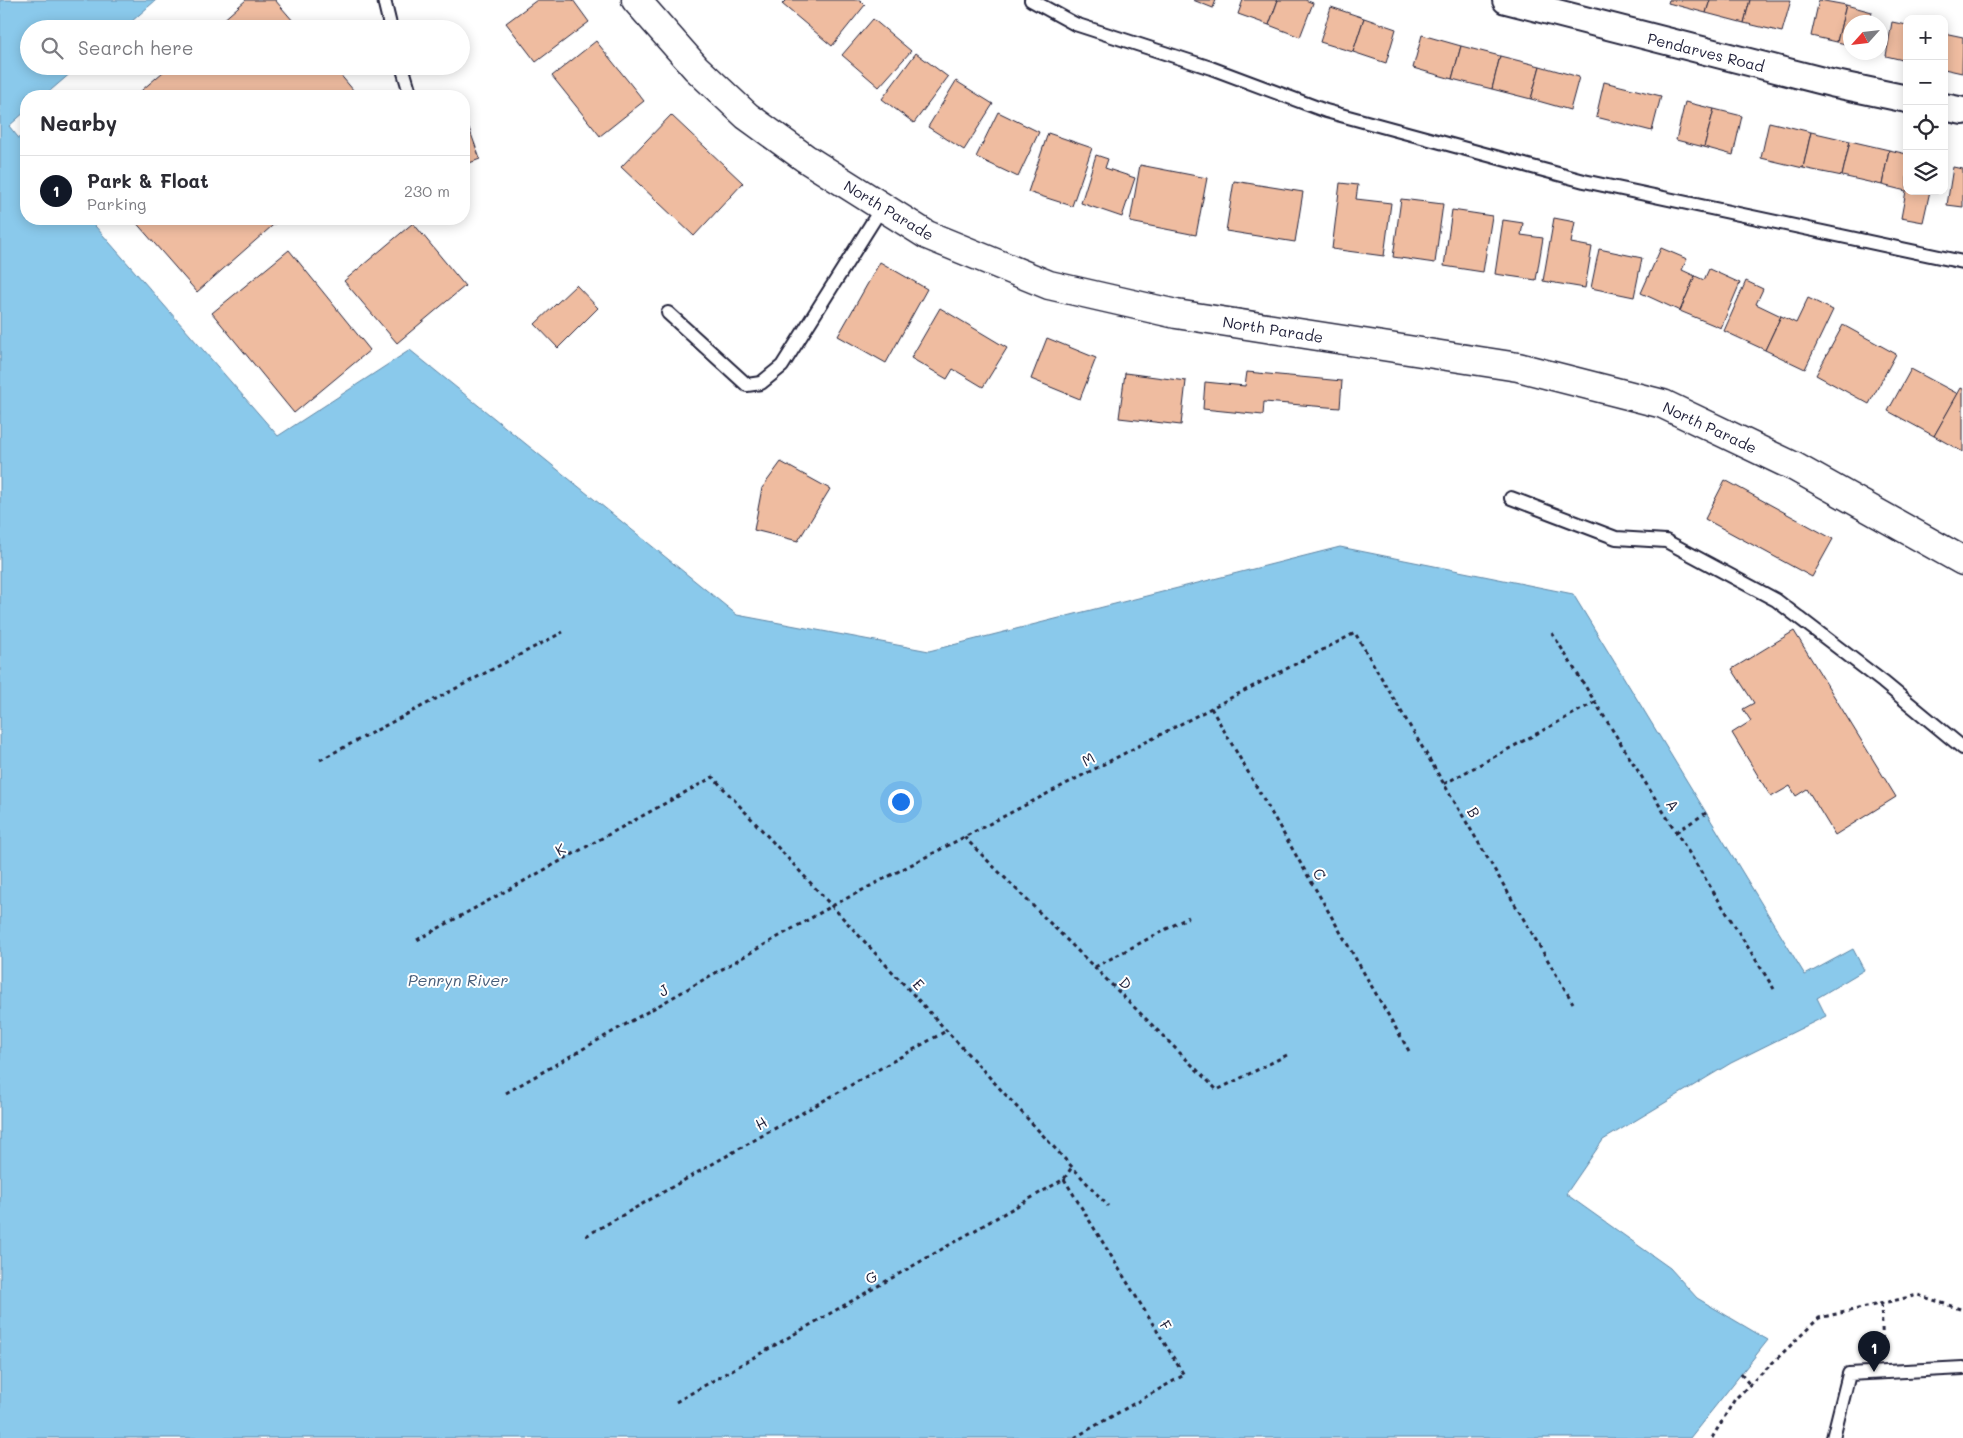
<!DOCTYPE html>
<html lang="en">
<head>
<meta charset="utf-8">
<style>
	:root { --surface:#fff; --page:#f2f2f3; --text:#2b2b33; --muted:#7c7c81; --line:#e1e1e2; --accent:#111827 }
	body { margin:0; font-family:Mali,sans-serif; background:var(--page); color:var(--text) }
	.controls { position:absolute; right:15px; top:15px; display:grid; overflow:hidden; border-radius:10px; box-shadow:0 2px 12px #0003 }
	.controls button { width:45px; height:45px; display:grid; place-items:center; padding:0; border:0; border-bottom:1px solid var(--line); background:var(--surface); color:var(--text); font:25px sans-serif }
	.compass { position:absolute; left:1843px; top:15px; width:45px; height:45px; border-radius:50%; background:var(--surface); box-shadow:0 2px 12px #0003; rotate:243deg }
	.you { position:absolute; left:900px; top:801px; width:18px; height:18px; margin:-12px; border:4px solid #fff; border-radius:50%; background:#1a73e8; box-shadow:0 0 0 8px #1a73e833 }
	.badge { display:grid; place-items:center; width:32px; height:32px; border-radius:50%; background:var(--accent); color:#fff; font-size:16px; font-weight:700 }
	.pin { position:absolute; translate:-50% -41px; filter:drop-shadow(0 1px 2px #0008) }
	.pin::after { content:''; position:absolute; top:26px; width:18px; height:15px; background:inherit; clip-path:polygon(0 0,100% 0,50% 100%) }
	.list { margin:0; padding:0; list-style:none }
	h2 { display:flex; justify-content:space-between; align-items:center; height:65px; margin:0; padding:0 20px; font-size:21px }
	h2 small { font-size:16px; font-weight:400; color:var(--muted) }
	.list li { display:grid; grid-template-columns:32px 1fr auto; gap:15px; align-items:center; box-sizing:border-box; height:70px; padding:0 20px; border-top:1px solid var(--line) }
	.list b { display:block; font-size:19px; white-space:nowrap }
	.list p { margin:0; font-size:16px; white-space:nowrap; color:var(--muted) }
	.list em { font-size:16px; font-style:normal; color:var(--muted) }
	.icon { flex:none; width:28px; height:28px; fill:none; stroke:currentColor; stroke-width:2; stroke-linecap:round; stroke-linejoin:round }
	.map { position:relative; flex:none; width:1963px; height:1438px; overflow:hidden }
	.search { position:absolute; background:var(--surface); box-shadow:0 2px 12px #0003; left:20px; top:20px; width:450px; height:55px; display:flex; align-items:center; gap:12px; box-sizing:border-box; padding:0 18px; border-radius:28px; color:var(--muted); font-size:19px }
	.panel { position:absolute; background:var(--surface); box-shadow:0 2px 12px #0003; left:20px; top:90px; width:450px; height:135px; border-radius:20px }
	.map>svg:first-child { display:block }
</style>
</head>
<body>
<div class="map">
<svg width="1963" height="1438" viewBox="0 0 1963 1438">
	<rect width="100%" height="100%" fill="#fff"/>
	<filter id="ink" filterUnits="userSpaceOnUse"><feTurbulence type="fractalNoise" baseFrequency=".02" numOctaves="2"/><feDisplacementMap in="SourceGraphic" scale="10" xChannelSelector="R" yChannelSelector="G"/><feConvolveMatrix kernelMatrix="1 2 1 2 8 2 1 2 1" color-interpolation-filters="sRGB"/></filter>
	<g filter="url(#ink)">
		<polygon fill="#8ac9eb" stroke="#6086a5" points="0,0 156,0 123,29 29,29 29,66 79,66 44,96 26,96 26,111 9,126 26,147 26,219 89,219 278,436 410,350 737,615 929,651 1340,547 1573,594 1805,975 1853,949 1864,970 1817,998 1826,1016 1731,1063 1603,1140 1566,1194 1670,1268 1697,1298 1768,1340 1690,1438 0,1438"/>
		<g fill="#efbca0" stroke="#22223b">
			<polygon points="246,0 275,0 300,29 213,29"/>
			<polygon points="537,0 573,0 589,22 536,62 506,23"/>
			<polygon points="786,0 860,0 865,5 832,46 782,4"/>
			<polygon points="1193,0 1216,0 1213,8"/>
			<polygon points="1243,0 1278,0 1269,25 1238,14"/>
			<polygon points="1278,0 1305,0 1313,3 1300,37 1269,25"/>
			<polygon points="1669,0 1710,0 1706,13 1668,3"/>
			<polygon points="1710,0 1750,0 1744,23 1706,13"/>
			<polygon points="1750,0 1791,0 1782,32 1744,23"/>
			<polygon points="1819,0 1846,5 1837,42 1811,36"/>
			<polygon points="1846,5 1872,12 1870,22 1850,22 1850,45 1837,42"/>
			<polygon points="1331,7 1364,18 1353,52 1320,42"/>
			<polygon points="1364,18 1396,29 1386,63 1353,52"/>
			<polygon points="873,19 911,51 879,87 842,55"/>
			<polygon points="1892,22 1907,25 1907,61 1886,56"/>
			<polygon points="1944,33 1963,37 1962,73 1944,69"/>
			<polygon points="1422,35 1461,46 1452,79 1413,68"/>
			<polygon points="596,41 644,101 600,136 552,76"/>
			<polygon points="1461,46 1500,56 1492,89 1452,79"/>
			<polygon points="916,53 948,77 914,123 882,99"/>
			<polygon points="1500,56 1540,66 1531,99 1492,89"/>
			<polygon points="170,66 333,66 354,91 356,96 135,96"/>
			<polygon points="1540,66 1579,77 1570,110 1531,99"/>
			<polygon points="956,81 993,104 964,150 928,127"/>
			<polygon points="1604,82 1661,96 1652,131 1596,117"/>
			<polygon points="1685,102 1714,109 1704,147 1676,140"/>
			<polygon points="1714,109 1742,116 1733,155 1704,147"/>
			<polygon points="998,112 1039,132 1018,177 976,157"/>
			<polygon points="464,114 480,159 464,165"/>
			<polygon points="671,115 743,183 694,236 621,167"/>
			<polygon points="1769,122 1811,132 1803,168 1761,158"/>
			<polygon points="1811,132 1850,141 1842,176 1803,168"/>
			<polygon points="1048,133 1092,148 1072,206 1028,192"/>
			<polygon points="1850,141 1889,150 1882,185 1842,176"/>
			<polygon points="1889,150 1907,154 1907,191 1930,191 1923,222 1901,218 1906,191 1882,185"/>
			<polygon points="1096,155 1108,159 1105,168 1135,178 1122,217 1081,203"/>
			<polygon points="1140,165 1207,178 1196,235 1130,222"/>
			<polygon points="1953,167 1963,169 1963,207 1947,205"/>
			<polygon points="1234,181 1303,192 1295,242 1226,231"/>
			<polygon points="1340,183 1358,185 1356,199 1391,203 1384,256 1332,249"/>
			<polygon points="1401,199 1443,204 1435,263 1393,257"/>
			<polygon points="1452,210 1492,216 1483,272 1444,266"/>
			<polygon points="1554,218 1575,222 1571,243 1592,247 1585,288 1543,281"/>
			<polygon points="133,219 280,219 197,292"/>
			<polygon points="1503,220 1523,223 1521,235 1543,238 1536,280 1495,274"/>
			<polygon points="413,223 465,286 397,343 344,281"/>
			<polygon points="1661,248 1687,259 1682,270 1695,276 1680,311 1641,293"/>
			<polygon points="1599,249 1642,258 1634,297 1591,288"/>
			<polygon points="289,250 370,350 294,413 212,313"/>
			<polygon points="880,262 927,289 886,363 838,336"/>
			<polygon points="1709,269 1740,283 1721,328 1680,311 1695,276 1704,280"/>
			<polygon points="1746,281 1763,289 1756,304 1781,316 1765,350 1724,331"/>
			<polygon points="576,285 598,308 558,348 535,324"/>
			<polygon points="1808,298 1833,310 1805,369 1765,350 1781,316 1796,323"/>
			<polygon points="940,308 1007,348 983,387 953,369 947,379 911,358"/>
			<polygon points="1843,325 1896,354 1869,404 1816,375"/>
			<polygon points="1047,338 1096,358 1080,399 1031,379"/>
			<polygon points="1911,369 1958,394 1934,436 1888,411"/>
			<polygon points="1247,372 1342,381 1340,408 1264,402 1263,415 1203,409 1205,382 1245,386"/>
			<polygon points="1125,373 1186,381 1181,425 1119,418"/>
			<polygon points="1961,388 1963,389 1963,452 1934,436"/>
			<polygon points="781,462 830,489 798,541 754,530 762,488"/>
			<polygon points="1725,480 1833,539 1812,577 1705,519"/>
			<polygon points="1794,631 1896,797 1835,835 1807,789 1796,796 1790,786 1771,797 1732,733 1751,721 1743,709 1754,703 1732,669"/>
		</g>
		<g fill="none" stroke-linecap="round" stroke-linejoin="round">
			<defs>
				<g id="service">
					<polyline points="384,0 391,29"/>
					<polyline points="1031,0 1075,24 1211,68 1326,111 1584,181 1963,262"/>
					<polyline points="402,66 411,96"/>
					<polyline points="668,313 747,385 761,383 782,366 882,207"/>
					<polyline points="1511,498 1616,538 1666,541 1776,600 1883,682 1963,748"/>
					<polyline points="1833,1438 1849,1374 1963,1368"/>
				</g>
				<g id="minor">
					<polyline points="1506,0 1831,83 1907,99"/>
					<polyline points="1944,107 1963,111"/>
				</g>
				<polyline id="tertiary" points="636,0 696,68 747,116 805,158 927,235 1049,285 1176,314 1518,367 1663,404 1795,467 1963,561"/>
			</defs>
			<use href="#service" stroke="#22223b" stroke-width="16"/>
			<use href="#minor" stroke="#22223b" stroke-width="30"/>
			<use href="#tertiary" stroke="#22223b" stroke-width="31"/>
			<g stroke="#22223b" stroke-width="3" stroke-dasharray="4 4" stroke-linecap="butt">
				<polyline points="1552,633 1774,989"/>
				<polyline points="1211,708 1409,1051"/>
				<polyline points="320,760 563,632"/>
				<polyline points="1444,784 1595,702"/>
				<polyline points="1676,832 1706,813"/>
				<polyline points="964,837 1217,1090 1287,1055"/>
				<polyline points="417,940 713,777 1108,1206"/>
				<polyline points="1095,967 1189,917"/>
				<polyline points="506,1093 832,906 1355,633 1573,1003"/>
				<polyline points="1064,1179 1184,1375 1074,1438"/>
				<polyline points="586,1236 946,1031"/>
				<polyline points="1881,1304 1883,1350"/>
				<polyline points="1741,1374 1750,1385"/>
				<polyline points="676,1402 1064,1179 1072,1167"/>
				<polyline points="1712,1438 1735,1399 1819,1318 1918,1295 1963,1310"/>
			</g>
			<use href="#service" stroke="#fff" stroke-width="12"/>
			<use href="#minor" stroke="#fff" stroke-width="26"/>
			<use href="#tertiary" stroke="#fff" stroke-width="28"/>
		</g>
	</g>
	<g text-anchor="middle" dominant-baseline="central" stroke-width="4" stroke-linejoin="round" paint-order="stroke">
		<g font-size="15" fill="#22223b" stroke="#fff">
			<text transform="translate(1706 52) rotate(14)">Pendarves Road</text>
			<text transform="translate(889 210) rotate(31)">North Parade</text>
			<text transform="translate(1273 329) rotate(9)">North Parade</text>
			<text transform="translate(1710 427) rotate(25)">North Parade</text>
			<text transform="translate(1088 759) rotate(-28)">M</text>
			<text transform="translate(1673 805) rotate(58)">A</text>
			<text transform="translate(1474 812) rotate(60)">B</text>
			<text transform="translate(560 849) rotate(-29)">K</text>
			<text transform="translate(1320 874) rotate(60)">C</text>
			<text transform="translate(1126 983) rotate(45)">D</text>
			<text transform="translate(919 984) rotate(47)">E</text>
			<text transform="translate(663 990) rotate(-30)">J</text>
			<text transform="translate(761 1123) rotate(-30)">H</text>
			<text transform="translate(871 1277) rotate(-30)">G</text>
			<text transform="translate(1166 1325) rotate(59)">F</text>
		</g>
		<g font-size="16" font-style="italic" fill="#465c79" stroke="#fff">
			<text x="458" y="979">Penryn River</text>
		</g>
	</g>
</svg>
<div class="controls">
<button>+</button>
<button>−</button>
<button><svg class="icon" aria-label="locate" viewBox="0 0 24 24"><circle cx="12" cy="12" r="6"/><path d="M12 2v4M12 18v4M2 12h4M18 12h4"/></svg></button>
<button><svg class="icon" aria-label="layers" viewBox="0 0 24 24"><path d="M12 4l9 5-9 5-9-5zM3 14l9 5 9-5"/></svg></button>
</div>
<svg class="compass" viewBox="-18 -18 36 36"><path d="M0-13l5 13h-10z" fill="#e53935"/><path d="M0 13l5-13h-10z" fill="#7c7c81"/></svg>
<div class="you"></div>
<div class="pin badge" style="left:1874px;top:1372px">1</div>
<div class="search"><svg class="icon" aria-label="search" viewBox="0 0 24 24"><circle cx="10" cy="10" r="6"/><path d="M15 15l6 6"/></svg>Search here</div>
<section class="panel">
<h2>Nearby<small></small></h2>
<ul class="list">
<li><span class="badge">1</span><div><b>Park &amp; Float</b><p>Parking</p></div><em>230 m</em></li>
</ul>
</section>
</div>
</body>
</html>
